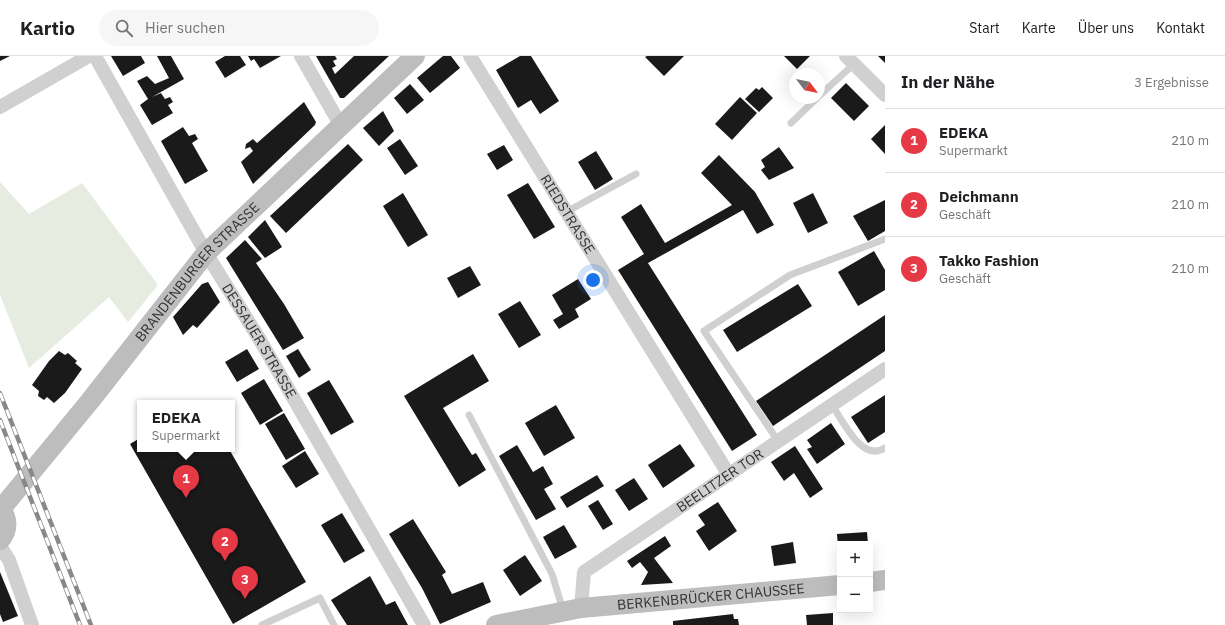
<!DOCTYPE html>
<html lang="de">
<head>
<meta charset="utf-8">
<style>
	:root { --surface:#fff; --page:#f6f6f6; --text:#202124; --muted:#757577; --line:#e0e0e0; --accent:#e63946 }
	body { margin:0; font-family:"IBM Plex Sans",sans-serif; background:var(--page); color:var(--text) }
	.controls { position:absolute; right:12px; bottom:12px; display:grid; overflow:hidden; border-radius:0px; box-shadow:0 4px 16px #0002 }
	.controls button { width:36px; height:36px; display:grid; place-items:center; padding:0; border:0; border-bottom:1px solid var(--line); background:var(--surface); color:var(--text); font:20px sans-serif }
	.compass { position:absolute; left:789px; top:12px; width:36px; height:36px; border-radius:50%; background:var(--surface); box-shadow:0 4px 16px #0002; rotate:122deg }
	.you { position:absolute; left:593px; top:224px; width:14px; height:14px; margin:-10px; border:3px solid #fff; border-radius:50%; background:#1a73e8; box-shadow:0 0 0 6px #1a73e833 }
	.badge { display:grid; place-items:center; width:26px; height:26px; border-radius:50%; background:var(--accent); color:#fff; font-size:13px; font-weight:700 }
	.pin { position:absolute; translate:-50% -33px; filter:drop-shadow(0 1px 2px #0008) }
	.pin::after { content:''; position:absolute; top:21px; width:14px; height:12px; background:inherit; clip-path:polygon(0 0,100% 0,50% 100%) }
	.popup { position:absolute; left:137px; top:344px; width:98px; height:52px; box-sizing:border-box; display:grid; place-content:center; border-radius:0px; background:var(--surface); filter:drop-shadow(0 1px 3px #0005); font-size:13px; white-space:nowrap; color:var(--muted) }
	.popup b { font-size:15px; color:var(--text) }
	.popup::after { content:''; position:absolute; left:50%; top:100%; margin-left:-8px; border:8px solid transparent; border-top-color:var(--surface) }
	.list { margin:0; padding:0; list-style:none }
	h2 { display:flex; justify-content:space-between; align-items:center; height:52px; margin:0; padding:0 16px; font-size:17px }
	h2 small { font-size:13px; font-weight:400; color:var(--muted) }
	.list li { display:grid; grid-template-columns:26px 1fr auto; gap:12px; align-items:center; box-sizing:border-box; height:64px; padding:0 16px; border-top:1px solid var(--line) }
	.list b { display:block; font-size:15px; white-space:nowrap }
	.list p { margin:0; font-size:13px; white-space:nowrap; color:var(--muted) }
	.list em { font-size:13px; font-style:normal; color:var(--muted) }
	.icon { flex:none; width:22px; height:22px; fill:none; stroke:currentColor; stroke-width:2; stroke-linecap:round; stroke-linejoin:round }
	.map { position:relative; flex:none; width:885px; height:569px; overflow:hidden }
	header { display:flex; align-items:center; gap:24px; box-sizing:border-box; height:56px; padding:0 20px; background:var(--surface); border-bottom:1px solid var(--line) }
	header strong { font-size:19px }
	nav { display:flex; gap:22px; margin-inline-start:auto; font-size:14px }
	.search { width:280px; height:36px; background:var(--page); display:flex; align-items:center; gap:10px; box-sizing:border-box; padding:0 14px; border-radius:22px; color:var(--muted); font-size:15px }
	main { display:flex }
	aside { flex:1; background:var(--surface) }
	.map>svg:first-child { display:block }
</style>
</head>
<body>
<header>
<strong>Kartio</strong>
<div class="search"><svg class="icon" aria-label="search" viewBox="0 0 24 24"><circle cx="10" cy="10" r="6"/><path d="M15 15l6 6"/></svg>Hier suchen</div>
<nav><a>Start</a><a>Karte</a><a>Über uns</a><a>Kontakt</a></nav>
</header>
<main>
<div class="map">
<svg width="885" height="569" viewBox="0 0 885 569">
	<rect width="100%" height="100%" fill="#fff"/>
	<polygon fill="#e6ecdf" points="0,126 29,158 82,127 158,229 128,266 109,241 29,312 0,239"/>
	<g fill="#1a1a1a">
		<polygon points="0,0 10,0 0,5"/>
		<polygon points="111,0 141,0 145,7 123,20"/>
		<polygon points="157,0 171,0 184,23 152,41 161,37 165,43 170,41 173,46 168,49 173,57 152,69 140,49 148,43 137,25 147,20 155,28 169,22"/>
		<polygon points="225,0 240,0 246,9 225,22 215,6"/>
		<polygon points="248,0 281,0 260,12 254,3 251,5"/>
		<polygon points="316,0 335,0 337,3 333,5 336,10 332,12 335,18 354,0 389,0 344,42 340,42"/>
		<polygon points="443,0 451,0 460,12 430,37 417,22"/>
		<polygon points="520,0 531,0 559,45 540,58 531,44 518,52 496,14"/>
		<polygon points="647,0 684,0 664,20 645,1"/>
		<polygon points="784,0 810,0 797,13"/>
		<polygon points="878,0 885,0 885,7"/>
		<polygon points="846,27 869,50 854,65 831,42"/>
		<polygon points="410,28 424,44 407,58 394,42"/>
		<polygon points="762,31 773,42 759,56 745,43 756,32 759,34"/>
		<polygon points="740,41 757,57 732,84 715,68"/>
		<polygon points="304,46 316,66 315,69 253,128 241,106 253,95 250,91 245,93 246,88 253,83 257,87"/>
		<polygon points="383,55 394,75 379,90 363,72"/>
		<polygon points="885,69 885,98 871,83"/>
		<polygon points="183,71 189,80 195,78 198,83 192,87 208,115 185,128 161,85"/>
		<polygon points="400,83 418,110 405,119 387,92"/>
		<polygon points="348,88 363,104 286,177 270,160"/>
		<polygon points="504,89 513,104 497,114 487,98"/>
		<polygon points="779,91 794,112 769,124 761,114 765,111 761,104"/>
		<polygon points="596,95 613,123 595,134 578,106"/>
		<polygon points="719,99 755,136 774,169 757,178 743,154 648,207 757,379 732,395 618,214 644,198 621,161 641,148 665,187 732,149 701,117"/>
		<polygon points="528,127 555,171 534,183 507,139"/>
		<polygon points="403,137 428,179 408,191 383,150"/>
		<polygon points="813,137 828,167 808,177 793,147"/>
		<polygon points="885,144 885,175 868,185 853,160"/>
		<polygon points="265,164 282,191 265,202 248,181"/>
		<polygon points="245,184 262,203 256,207 284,248 304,282 283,294 226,202"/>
		<polygon points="874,195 885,214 885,234 858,250 838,216"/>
		<polygon points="470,210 481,229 458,242 447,222"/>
		<polygon points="578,223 591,243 575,253 579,261 559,273 553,264 563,258 552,239"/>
		<polygon points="208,226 220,246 197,272 193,269 183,279 173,261 202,228"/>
		<polygon points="798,228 812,250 737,296 723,274"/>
		<polygon points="520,245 541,279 519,292 498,258"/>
		<polygon points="885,259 885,295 773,370 756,345"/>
		<polygon points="247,293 259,313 237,326 225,306"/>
		<polygon points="298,293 311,314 299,322 286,300"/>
		<polygon points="59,295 65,299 68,297 77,305 75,307 82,313 65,337 54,347 47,341 44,344 38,340 39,335 32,329 49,305"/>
		<polygon points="473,298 489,325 443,352 472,399 476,397 486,414 459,431 404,340"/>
		<polygon points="264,323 283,355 260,369 241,337"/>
		<polygon points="329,324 354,366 331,379 307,337"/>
		<polygon points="885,339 885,376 868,387 851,361"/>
		<polygon points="556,349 575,382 544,400 525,367"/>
		<polygon points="284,357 305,393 286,404 265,368"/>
		<polygon points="831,367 845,388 817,408 807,393 812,391 807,384"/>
		<polygon points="140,382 140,393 229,393 306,526 233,568 130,388"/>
		<polygon points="680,388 695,410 663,432 648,409"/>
		<polygon points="517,389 533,416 543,410 553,428 544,433 556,453 536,464 499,400"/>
		<polygon points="795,390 823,433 810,442 794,417 784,425 771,406"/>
		<polygon points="305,395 319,418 296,432 282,410"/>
		<polygon points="597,419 604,430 567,452 560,441"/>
		<polygon points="634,422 648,443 629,455 615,434"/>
		<polygon points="598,444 613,468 603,474 588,450"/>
		<polygon points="718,446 737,475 709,495 696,475 705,469 698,459"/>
		<polygon points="342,457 365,495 344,507 321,469"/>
		<polygon points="413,463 446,516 442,519 452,538 483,526 491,546 440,568 422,532 389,478"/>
		<polygon points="564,469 577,491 555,503 543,481"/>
		<polygon points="867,476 868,488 840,488 839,505 837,478"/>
		<polygon points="665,480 671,490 654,502 673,527 641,529 648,516 640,506 632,512 627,505"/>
		<polygon points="793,486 796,507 774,510 771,490"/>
		<polygon points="525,499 542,525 520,540 503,514"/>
		<polygon points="0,516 18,560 3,566 0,558"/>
		<polygon points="370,520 386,549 395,545 408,569 347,569 331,544"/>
		<polygon points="833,557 833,569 807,569 806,559"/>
		<polygon points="733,558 734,563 738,563 739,569 673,569 673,565"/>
	</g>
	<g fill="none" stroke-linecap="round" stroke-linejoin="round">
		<g stroke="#d0d0d0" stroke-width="7">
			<polyline points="819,40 854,8"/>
			<polyline points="791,67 817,42"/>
			<polyline points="566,156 636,118"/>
			<path d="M832,349C843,365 862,407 885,392"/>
			<polyline points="469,359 552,518 563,554"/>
			<polyline points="778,385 704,275 790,219 885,183"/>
			<polyline points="262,569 320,542 334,569"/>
		</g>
		<g stroke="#d0d0d0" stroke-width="14">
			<path id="s1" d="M95,0L206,197L260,284L424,569"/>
			<polyline points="301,0 341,70"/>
			<path id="s2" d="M470,0L729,419"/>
			<polyline points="846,0 885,39"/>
			<polyline points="0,51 89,0"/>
			<polyline points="0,490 9,504 32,569"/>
			<path id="s3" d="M581,552L584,516L885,313"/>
		</g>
		<g stroke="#bdbdbd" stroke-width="20">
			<path d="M0,452C8,462 9,474 0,484"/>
			<path id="s4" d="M1,453L90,345L206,197L415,0"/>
			<polyline points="870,526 885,524"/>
			<path id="s5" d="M496,569L581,552L840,529"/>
		</g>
		<defs>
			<g id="rail">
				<polyline points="0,337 91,569"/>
				<polyline points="0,364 80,569"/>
			</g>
		</defs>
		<use href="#rail" stroke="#888" stroke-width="4.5"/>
		<use href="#rail" stroke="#fff" stroke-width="3" stroke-dasharray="9" stroke-linecap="butt"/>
	</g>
	<g text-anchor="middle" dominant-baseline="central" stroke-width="4" stroke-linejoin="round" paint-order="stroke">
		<g font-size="14" fill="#333" stroke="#fff">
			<text stroke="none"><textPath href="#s2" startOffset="186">RIEDSTRASSE</textPath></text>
			<text stroke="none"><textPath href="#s4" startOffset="308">BRANDENBURGER STRASSE</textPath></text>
			<text stroke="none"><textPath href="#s1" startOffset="329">DESSAUER STRASSE</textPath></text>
			<text stroke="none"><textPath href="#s3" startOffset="200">BEELITZER TOR</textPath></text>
			<text stroke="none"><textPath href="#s5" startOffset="217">BERKENBRÜCKER CHAUSSEE</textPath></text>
		</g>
	</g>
</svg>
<div class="controls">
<button>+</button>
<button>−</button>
</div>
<svg class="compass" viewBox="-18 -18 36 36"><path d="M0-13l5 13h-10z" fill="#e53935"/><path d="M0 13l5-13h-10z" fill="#757577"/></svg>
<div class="you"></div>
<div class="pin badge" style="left:186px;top:442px">1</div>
<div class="popup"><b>EDEKA</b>Supermarkt</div>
<div class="pin badge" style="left:225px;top:505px">2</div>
<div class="pin badge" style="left:245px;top:543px">3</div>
</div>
<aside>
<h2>In der Nähe<small>3 Ergebnisse</small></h2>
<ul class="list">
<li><span class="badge">1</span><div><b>EDEKA</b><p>Supermarkt</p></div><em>210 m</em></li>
<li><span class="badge">2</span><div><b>Deichmann</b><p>Geschäft</p></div><em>210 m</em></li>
<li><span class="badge">3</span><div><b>Takko Fashion</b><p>Geschäft</p></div><em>210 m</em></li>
</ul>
</aside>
</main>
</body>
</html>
